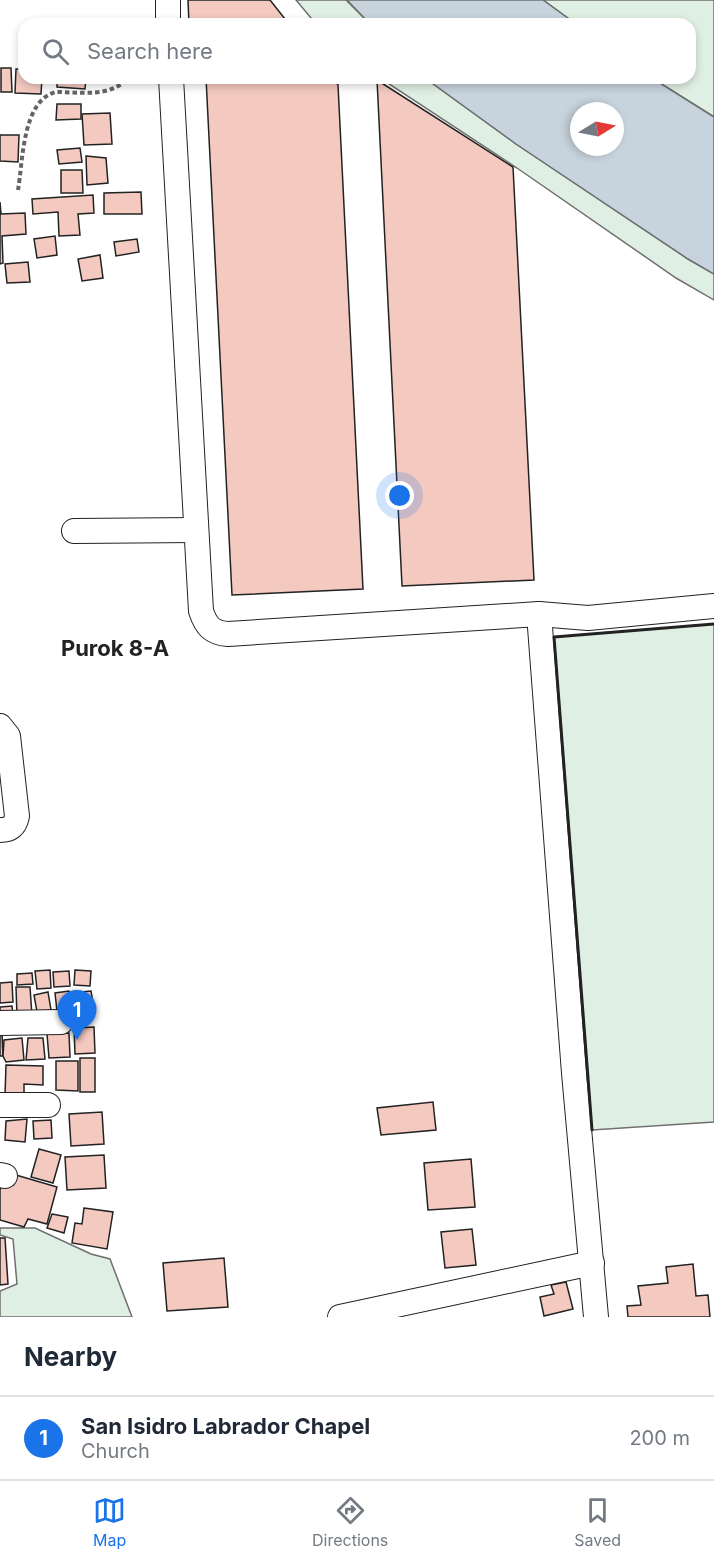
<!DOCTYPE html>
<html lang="en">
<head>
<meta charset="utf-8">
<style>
	:root { --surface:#fff; --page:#f2f2f3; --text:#1f2937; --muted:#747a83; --line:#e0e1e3; --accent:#1a73e8 }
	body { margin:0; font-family:Inter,sans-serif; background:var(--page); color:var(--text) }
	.compass { position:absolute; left:570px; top:102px; width:54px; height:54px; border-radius:50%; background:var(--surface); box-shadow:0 3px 9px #0003; rotate:80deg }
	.you { position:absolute; left:400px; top:496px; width:21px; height:21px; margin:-15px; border:4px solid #fff; border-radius:50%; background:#1a73e8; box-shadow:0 0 0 9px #1a73e833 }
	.badge { display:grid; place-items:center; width:39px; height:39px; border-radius:50%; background:var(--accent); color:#fff; font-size:20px; font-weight:700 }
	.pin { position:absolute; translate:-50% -50px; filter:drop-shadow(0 2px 3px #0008) }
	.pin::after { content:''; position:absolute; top:32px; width:21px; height:18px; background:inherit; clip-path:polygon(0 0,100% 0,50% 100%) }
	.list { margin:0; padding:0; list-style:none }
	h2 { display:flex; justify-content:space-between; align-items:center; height:78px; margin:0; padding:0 24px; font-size:26px }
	h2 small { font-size:20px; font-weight:400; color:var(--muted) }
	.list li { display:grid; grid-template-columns:39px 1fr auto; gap:18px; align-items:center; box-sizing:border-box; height:84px; padding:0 24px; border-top:2px solid var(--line) }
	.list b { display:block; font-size:22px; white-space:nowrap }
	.list p { margin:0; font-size:20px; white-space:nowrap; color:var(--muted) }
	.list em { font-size:20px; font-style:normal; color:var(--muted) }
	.icon { flex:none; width:33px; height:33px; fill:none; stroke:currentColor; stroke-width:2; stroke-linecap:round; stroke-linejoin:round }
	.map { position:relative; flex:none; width:714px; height:1317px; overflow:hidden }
	.search { position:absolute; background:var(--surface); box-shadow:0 3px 9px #0003; left:18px; right:18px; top:18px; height:66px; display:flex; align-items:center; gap:15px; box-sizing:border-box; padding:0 21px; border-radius:18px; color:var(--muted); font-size:22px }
	.sheet { height:162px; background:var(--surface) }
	nav { display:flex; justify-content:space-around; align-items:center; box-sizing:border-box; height:84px; border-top:2px solid var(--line); background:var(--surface); font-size:16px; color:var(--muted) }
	nav a { display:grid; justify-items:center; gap:3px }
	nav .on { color:var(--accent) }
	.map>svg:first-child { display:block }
</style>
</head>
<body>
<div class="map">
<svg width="714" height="1317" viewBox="0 0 714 1317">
	<rect width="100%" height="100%" fill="#fff"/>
	<g fill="#e0efe3" stroke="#6f6f6f" stroke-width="1.5">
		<polygon points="296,0 346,0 370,24 316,24"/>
		<polygon points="543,0 714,0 714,117 652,78 690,78 690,24 576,24"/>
		<polygon points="380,78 425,78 516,144 688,259 714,274 714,300 676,278 517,168"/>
		<polygon points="714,624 714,1122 592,1130 554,637"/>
		<polygon points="0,1228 35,1228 91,1254 110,1259 132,1317 0,1317 0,1291 17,1284 13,1239 0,1235"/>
	</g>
	<g fill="#c7d3dd" stroke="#6f6f6f" stroke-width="1.5" fill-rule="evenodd">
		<polygon points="347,0 543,0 576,24 370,24"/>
		<path d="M425,78H652L714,117V274L688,259L516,144ZM579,111H615V147H579Z"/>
	</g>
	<g fill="#f3c9c0" stroke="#222" stroke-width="1.5">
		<polygon points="188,0 270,0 289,24 189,24"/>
		<polygon points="1,68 11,68 12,92 1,92"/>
		<polygon points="16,69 24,69 24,78 42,78 41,94 15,93"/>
		<polygon points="57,78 86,78 85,89 57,87"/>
		<polygon points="206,78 333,78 338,85 363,589 232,595"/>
		<polygon points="377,80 513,167 534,580 402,586"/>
		<polygon points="57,104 81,104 81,119 56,120"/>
		<polygon points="110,113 112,144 84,145 82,114"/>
		<polygon points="0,135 19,135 18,162 0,161"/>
		<polygon points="80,148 82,162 59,164 57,150"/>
		<polygon points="86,156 106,158 108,183 87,185"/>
		<polygon points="61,170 82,170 83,193 61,193"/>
		<polygon points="141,192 142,214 104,214 104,193"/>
		<polygon points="93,195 94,213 78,214 80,235 59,236 58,212 33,214 32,199"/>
		<polygon points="0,202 1,214 25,213 26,234 2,236 3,263 0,264"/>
		<polygon points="55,236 57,255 37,258 34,239"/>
		<polygon points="137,239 139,252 116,256 114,242"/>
		<polygon points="100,255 103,278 82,281 78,259"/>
		<polygon points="28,262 30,282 7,283 5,264"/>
		<polygon points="50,970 51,988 37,989 35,971"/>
		<polygon points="75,970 91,971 90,986 74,985"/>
		<polygon points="69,971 70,986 54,987 53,972"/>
		<polygon points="32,973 33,984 17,985 17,974"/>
		<polygon points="12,982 13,1002 0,1003 0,983"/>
		<polygon points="16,987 30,987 32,1016 17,1017"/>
		<polygon points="69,991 72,1009 57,1011 55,993"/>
		<polygon points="91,991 94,1009 76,1012 73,993"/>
		<polygon points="48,992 51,1010 37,1012 34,995"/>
		<polygon points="12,1006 13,1016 0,1017 0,1007"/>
		<polygon points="94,1027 95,1053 75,1054 74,1028"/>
		<polygon points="69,1033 70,1057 49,1058 47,1034"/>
		<polygon points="0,1034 2,1034 3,1056 0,1056"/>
		<polygon points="22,1038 24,1060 6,1062 3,1056 4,1040"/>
		<polygon points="28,1038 43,1038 45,1059 26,1060"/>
		<rect x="80" y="1058" width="15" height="34"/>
		<polygon points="56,1061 78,1061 78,1091 56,1090"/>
		<polygon points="6,1065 43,1066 43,1085 24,1084 24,1096 5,1095"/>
		<polygon points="433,1102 436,1130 381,1135 377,1108"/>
		<polygon points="102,1112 104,1144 71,1146 69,1114"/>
		<polygon points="27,1119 25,1142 5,1140 6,1121"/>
		<polygon points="51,1120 52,1138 34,1139 33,1121"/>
		<polygon points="39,1149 61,1155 53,1183 31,1177"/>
		<polygon points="104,1155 106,1188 67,1190 65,1157"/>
		<polygon points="471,1159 475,1207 428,1210 424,1163"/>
		<polygon points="16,1175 57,1187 47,1224 28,1219 24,1227 0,1220 0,1190 2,1182 13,1185"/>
		<polygon points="84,1208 113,1212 107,1249 72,1243 75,1223 82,1224"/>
		<polygon points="52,1214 68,1217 64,1233 47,1228"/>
		<polygon points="472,1229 476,1265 445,1268 441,1232"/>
		<polygon points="0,1238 5,1238 8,1284 0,1285"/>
		<polygon points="224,1258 228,1307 167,1311 163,1263"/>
		<polygon points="693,1264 696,1296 708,1295 710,1317 628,1317 627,1306 641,1305 638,1286 668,1283 666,1267"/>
		<polygon points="566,1282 573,1309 544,1316 540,1297 554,1294 551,1285"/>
	</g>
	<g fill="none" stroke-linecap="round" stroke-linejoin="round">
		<defs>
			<g id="minor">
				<polyline points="168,0 168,24"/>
				<path d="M171,78L201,611C206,626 212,633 228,634L539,614L588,618L714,606"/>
				<polyline points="74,531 196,530"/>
				<polyline points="539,614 574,1073 596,1317"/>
				<path d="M0,726L8,736L17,816C15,826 11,830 0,830"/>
				<polyline points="0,1023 61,1022"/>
				<polyline points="0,1105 48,1105"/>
				<polyline points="0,1175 5,1176"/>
				<polyline points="340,1317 592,1263"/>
			</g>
		</defs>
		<use href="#minor" stroke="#222" stroke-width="26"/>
		<path stroke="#646464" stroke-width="4" stroke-dasharray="4.5 3" stroke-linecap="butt" d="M18,190C23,162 22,100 56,92C81,92 110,98 128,78"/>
		<use href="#minor" stroke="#fff" stroke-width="24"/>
		<polyline stroke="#222" stroke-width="3" points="592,1130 554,637 714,624"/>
	</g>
	<g text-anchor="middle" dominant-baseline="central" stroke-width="4.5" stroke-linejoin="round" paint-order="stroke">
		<g font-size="22" font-weight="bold" fill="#222" stroke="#fff">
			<text x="115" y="648">Purok 8-A</text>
		</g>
	</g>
</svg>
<svg class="compass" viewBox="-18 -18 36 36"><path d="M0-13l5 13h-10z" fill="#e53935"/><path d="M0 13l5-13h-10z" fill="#747a83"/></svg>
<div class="you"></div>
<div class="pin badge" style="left:77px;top:1040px">1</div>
<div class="search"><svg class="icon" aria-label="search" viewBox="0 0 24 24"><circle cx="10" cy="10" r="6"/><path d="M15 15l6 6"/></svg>Search here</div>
</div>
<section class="sheet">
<h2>Nearby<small></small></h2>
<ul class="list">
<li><span class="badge">1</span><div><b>San Isidro Labrador Chapel</b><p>Church</p></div><em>200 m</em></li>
</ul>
</section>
<nav>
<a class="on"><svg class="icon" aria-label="map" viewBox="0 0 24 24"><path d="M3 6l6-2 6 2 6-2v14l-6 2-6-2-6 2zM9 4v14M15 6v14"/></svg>Map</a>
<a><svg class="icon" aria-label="directions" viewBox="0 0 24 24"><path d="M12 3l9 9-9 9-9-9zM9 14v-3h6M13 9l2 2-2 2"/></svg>Directions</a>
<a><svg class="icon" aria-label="saved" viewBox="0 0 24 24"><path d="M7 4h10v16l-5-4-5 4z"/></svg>Saved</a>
</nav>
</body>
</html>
